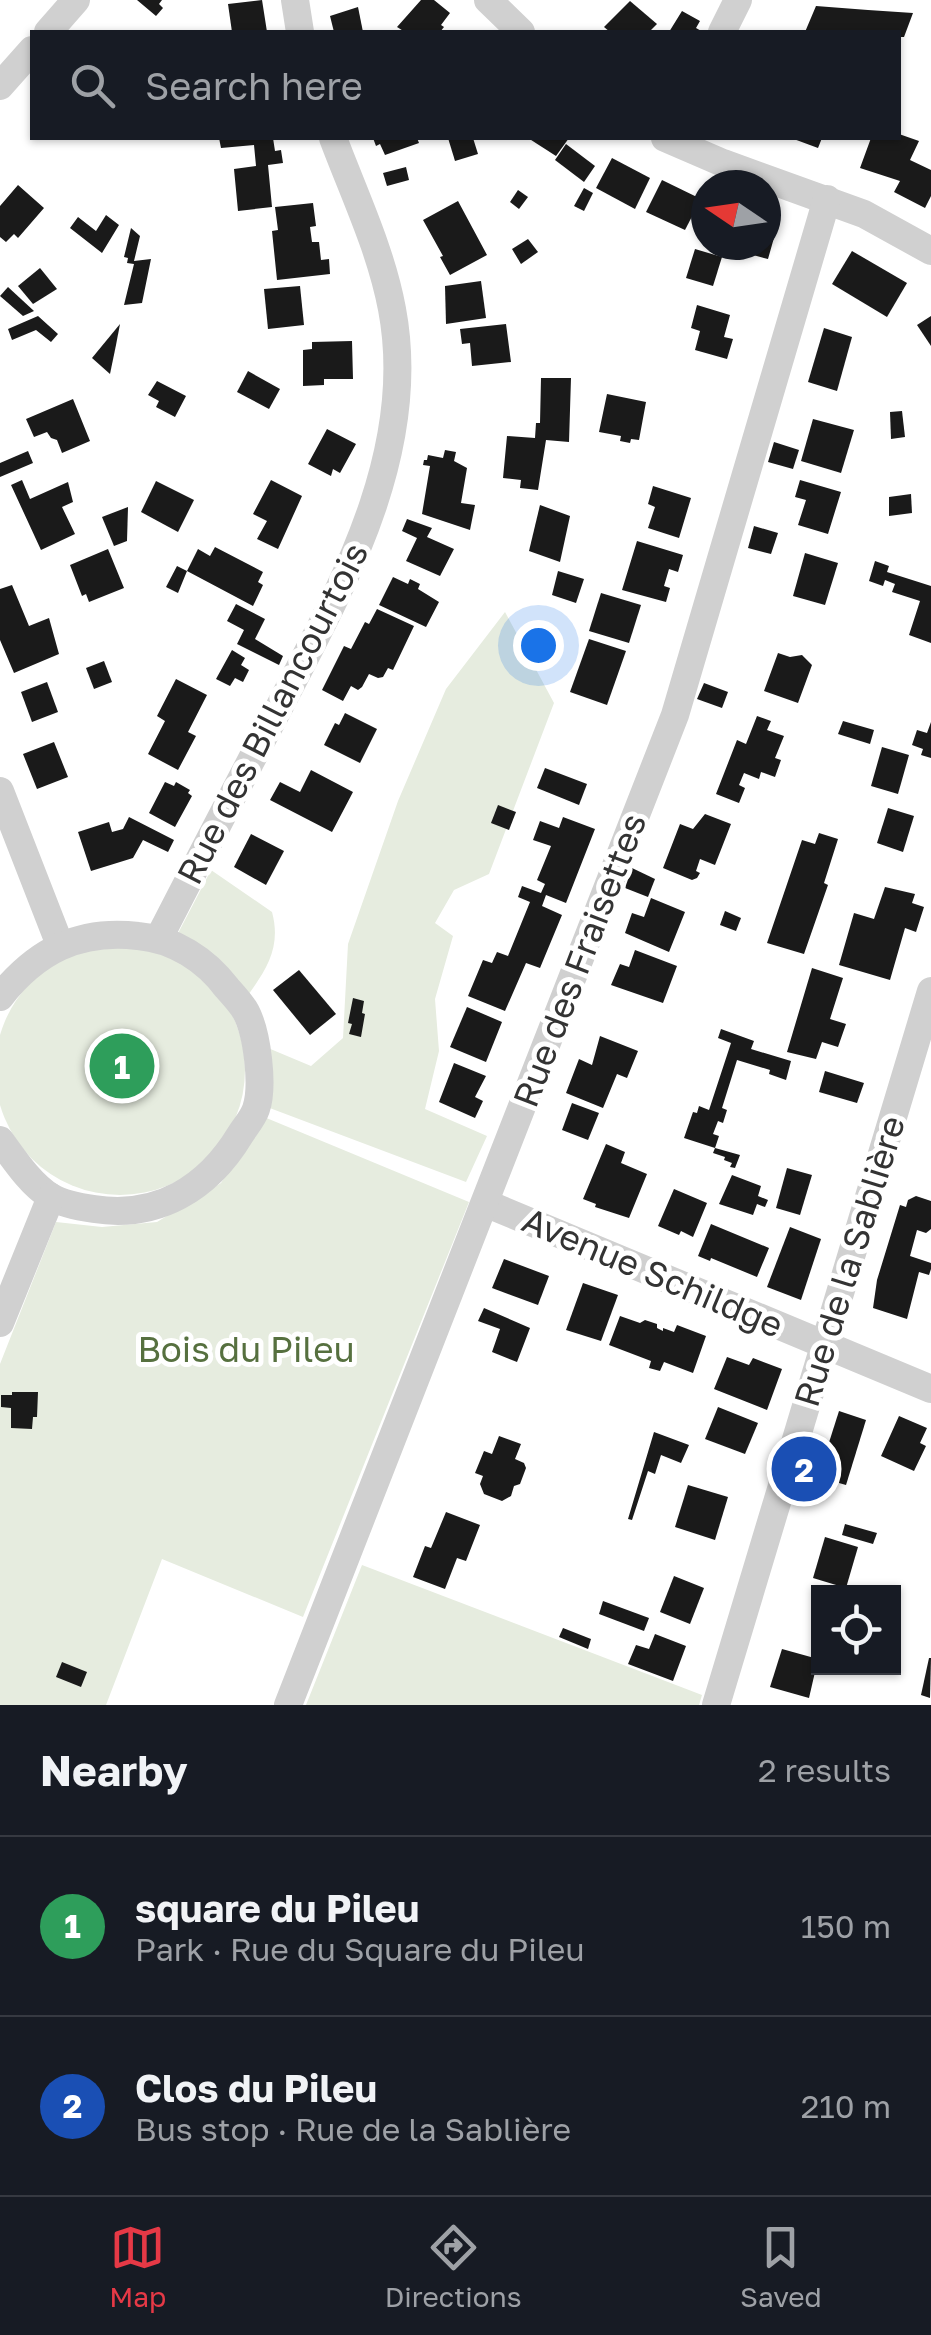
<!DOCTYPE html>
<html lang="en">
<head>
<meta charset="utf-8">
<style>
	:root { --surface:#171b24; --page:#242831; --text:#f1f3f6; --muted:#9ea1a6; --line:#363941; --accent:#e63946 }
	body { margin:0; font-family:"Golos Text",sans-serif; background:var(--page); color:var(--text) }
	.controls { position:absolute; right:30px; bottom:30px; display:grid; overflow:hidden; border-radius:0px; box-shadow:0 2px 8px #0004 }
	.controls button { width:90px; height:90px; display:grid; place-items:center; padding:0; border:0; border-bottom:2px solid var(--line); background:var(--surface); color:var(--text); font:50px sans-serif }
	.compass { position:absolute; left:691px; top:170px; width:90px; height:90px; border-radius:50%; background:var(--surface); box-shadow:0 2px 8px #0004; rotate:283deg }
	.you { position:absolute; left:538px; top:645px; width:35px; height:35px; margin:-25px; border:8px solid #fff; border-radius:50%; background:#1a73e8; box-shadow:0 0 0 15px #1a73e833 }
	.badge { display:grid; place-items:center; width:65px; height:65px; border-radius:50%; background:var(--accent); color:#fff; font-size:32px; font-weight:700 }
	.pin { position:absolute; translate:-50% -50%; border:5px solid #fff; box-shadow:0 2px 10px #0006 }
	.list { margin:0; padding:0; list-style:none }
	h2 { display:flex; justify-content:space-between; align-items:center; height:130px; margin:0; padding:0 40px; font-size:42px }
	h2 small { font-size:32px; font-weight:400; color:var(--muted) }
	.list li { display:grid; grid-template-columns:65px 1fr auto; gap:30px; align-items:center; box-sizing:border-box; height:180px; padding:0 40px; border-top:2px solid var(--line) }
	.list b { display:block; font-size:38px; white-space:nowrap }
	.list p { margin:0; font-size:32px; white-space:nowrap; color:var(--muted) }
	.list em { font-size:32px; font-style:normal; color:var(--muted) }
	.icon { flex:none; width:55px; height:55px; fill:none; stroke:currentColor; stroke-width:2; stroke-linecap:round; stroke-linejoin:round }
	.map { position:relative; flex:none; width:931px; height:1705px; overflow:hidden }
	.search { position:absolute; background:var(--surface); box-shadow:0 2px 8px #0004; left:30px; right:30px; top:30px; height:110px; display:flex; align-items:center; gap:25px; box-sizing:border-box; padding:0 35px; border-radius:0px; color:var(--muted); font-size:38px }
	.sheet { height:490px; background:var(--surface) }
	nav { display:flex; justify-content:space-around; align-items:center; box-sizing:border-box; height:140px; border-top:2px solid var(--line); background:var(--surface); font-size:28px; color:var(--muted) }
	nav a { display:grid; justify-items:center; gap:5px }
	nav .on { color:var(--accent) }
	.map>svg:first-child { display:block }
</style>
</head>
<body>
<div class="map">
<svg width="931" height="1705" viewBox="0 0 931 1705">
	<rect width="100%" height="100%" fill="#fff"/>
	<g fill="#e6ecdf">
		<polygon points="505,612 554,703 489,874 454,890 435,923 453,936 435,999 439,1051 425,1109 487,1136 466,1182 267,1107 268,1048 311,1066 343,1038 348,944 398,801 446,689"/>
		<path d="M211,870L272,912C282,949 265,972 243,1002L174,941Z"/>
		<circle cx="120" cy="1070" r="125"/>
		<polygon points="264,1117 469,1202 303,1617 162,1559 106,1705 0,1705 0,1364 56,1222 102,1227 157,1222 221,1183"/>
		<polygon points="362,1565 702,1695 699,1705 306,1705"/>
	</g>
	<g fill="#1a1a1a">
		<polygon points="137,0 162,0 159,4 163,8 156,16"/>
		<polygon points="262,0 267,32 232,32 228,4"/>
		<polygon points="421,0 434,0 450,13 441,25 444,27 440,32 405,32 397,27"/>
		<polygon points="630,1 657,24 649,32 610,32 604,27"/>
		<polygon points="816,6 868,10 913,13 904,37 899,37 899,32 805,32"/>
		<polygon points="358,7 363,32 334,32 330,16"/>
		<polygon points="682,11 700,21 696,28 703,32 669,32"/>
		<polygon points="899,134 919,141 910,160 931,170 931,196 925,208 894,192 900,181 860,168 871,138 899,138"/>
		<polygon points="219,138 273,138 275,151 281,150 283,163 268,165 272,207 238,211 234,169 256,166 254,145 221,148"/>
		<polygon points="373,138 417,138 419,143 385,155 380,144 376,146"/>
		<polygon points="448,138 473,138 478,154 455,161"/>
		<polygon points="528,138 569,138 556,156"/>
		<polygon points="791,138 822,138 818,148"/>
		<polygon points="566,144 595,166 584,182 555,160"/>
		<polygon points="612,158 650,178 635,209 596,188"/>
		<polygon points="406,167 409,180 387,186 383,173"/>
		<polygon points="662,180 701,199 685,230 646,212"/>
		<polygon points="18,185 44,208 18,238 14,234 6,242 0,237 0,206"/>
		<polygon points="584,188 593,193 584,211 574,206"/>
		<polygon points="518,190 528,197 519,209 510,202"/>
		<polygon points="458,201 487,255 450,275 440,257 443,256 423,220"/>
		<polygon points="313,203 316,226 310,227 312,242 319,242 321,260 329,259 330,274 277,280 272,231 278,230 275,207"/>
		<polygon points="106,215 119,225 102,253 70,228 78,217 96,231"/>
		<polygon points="766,216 779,220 768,259 731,249 732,245 766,245"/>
		<polygon points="131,228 140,236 134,261 151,259 142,303 124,305 134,264 127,263 128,258 124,257"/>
		<polygon points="528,239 538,252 521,264 512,249"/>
		<polygon points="695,249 722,257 713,286 686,278"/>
		<polygon points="852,251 907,283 887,317 832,284"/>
		<polygon points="40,268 57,289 33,304 18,286"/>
		<polygon points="481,281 486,318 446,324 445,286"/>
		<polygon points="300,286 304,325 268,329 264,289"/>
		<polygon points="8,287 34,311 23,316 0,296"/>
		<polygon points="697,305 730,315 724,337 733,339 727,359 695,350 700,331 691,328"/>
		<polygon points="38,316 58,334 51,342 36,330 12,340 8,329"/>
		<polygon points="931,316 931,346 917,325"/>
		<polygon points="120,324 116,345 110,374 92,358"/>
		<polygon points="506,324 511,362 472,366 470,343 462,344 460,329"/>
		<polygon points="824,328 852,337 837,391 808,382"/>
		<polygon points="352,341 353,379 324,379 324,385 303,386 303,350 312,349 312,342"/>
		<polygon points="248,371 280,389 269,409 237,392"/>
		<polygon points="541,378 571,378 569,442 546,440 538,490 520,488 521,480 503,478 507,436 535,438 536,423 540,423"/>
		<polygon points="157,381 186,396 175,417 156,407 159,401 148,395"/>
		<polygon points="607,394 646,402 639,440 631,439 630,443 620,441 621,436 599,432"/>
		<polygon points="73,399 90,441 62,453 57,440 51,438 47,432 34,437 26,419"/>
		<polygon points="902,411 905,437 891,439 890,412"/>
		<polygon points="813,419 854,430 841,473 801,461"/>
		<polygon points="327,429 356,444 340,473 333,469 331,476 308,464"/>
		<polygon points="774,442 799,450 793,469 768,462"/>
		<polygon points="445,450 456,452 454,461 467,468 461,503 475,505 470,530 422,514 430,466 423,465 424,460 427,460 428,455 443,458"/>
		<polygon points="28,451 33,463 0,477 0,463"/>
		<polygon points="22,480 30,499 68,482 73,502 62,507 75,534 41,550 11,485"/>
		<polygon points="271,480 302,496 278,549 257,539 267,521 253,514"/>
		<polygon points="800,480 841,492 828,534 798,525 806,500 795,497"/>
		<polygon points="156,481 194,500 178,532 141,512"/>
		<polygon points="653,486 691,498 679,538 648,528 655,507 648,504"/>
		<polygon points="911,494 912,513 889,516 889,497"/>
		<polygon points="540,505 570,516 560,562 529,551"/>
		<polygon points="128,507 127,541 114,546 102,517"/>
		<polygon points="407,519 432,528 427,537 454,549 440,576 406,561 417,538 402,531"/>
		<polygon points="754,526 778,533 771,554 748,548"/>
		<polygon points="637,541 683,555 678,572 669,569 664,586 670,588 666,602 622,590"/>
		<polygon points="215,547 263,572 258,582 263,585 253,606 187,571 178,593 166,587 177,566 187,571 198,549 210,556"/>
		<polygon points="108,549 124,588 89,602 86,594 82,596 70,565"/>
		<polygon points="805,553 838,563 825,605 793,596"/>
		<polygon points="875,561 889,566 887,572 931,586 931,643 909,635 920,601 892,592 895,584 885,580 883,586 869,581"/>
		<polygon points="558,571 584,579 576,603 552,595"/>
		<polygon points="393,577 408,584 410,579 420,584 418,589 439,602 426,627 379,605"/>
		<polygon points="12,585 29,626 49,618 59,654 14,673 0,640 0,589"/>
		<polygon points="601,593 641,605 629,643 589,631"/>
		<polygon points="236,604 265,619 255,639 283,656 279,665 237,644 244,630 227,621"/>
		<polygon points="377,609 414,626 393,670 388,668 383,677 378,678 369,674 362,687 358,690 351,686 343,701 322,690 344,646 351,649 365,622 369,624"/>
		<polygon points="589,639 626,651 607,705 570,692"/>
		<polygon points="232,650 245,658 241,665 249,670 243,682 235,678 230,686 216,679"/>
		<polygon points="778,653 790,657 802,655 812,665 798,703 764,691"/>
		<polygon points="104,661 112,682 94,689 86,668"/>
		<polygon points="176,679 207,695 188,732 196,736 178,770 148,754 165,721 157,716"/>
		<polygon points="47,682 58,712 32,722 21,692"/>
		<polygon points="704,683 728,692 722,708 697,699"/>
		<polygon points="345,713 377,729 360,763 324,745 335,723 339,725"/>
		<polygon points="757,716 771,721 767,730 784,736 775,758 781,760 775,777 761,772 759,779 744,773 739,785 745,788 739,803 716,794 737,740 746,744"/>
		<polygon points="843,721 874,730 870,744 838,734"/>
		<polygon points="931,722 931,758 921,755 923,749 912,745 917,730 927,733"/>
		<polygon points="54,742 68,777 37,789 23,754"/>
		<polygon points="882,747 909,755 898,794 871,786"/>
		<polygon points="545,768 587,784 579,805 537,788"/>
		<polygon points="311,770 353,792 332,832 270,800 280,782 300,792"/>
		<polygon points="165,782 174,786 176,782 190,790 188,793 192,796 175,827 149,813"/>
		<polygon points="498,805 516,812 509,830 491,823"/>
		<polygon points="888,808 914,816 903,852 877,843"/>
		<polygon points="705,814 731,824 715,865 700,859 696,871 700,873 697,878 692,880 663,868 680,824 693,829"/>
		<polygon points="129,817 174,840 168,852 143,840 133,858 91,871 78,832 109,822 112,832 123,829"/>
		<polygon points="563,817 595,829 566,903 546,895 542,906 562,915 540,968 526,963 505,1011 468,996 483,960 492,963 497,952 508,956 530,902 518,897 522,886 541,893 545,884 537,880 551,846 533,840 540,821 559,828"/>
		<polygon points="819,833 838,839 824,883 828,885 804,954 767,943 802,840 815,844"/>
		<polygon points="251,834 284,851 266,885 234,867"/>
		<polygon points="632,868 655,879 648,897 625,888"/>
		<polygon points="885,887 915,894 912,903 924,907 916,932 905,928 890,980 839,965 854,913 874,919"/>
		<polygon points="651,898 685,912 669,952 625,933 632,913 644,917"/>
		<polygon points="725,911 741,918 736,931 720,925"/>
		<polygon points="635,950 677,966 663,1003 611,985 620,964 629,967"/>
		<polygon points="812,968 843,978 830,1019 846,1024 838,1047 822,1042 816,1059 787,1052"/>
		<polygon points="299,970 336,1014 310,1035 273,990"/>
		<polygon points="353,998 364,1001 362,1013 365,1014 361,1037 349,1034 352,1024 348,1023"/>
		<polygon points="467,1007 502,1022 486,1062 450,1047"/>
		<polygon points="721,1029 754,1041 751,1049 791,1061 786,1080 769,1074 770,1070 737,1060 722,1108 727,1110 723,1123 718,1121 713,1134 719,1136 715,1148 684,1138 693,1112 697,1113 699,1106 709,1110 731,1043 718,1038"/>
		<polygon points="600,1036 638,1051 627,1078 617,1074 603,1108 566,1093 579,1059 592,1065"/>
		<polygon points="454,1063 486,1076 475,1097 483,1101 475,1118 439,1102"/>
		<polygon points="825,1071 864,1083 857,1103 819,1092"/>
		<polygon points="572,1103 599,1113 588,1140 562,1130"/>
		<polygon points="606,1144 625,1152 621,1163 647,1174 629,1218 595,1207 596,1204 583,1199"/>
		<polygon points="715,1148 740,1155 735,1168 730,1167 732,1163 724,1160 725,1157 713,1153"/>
		<polygon points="787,1168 812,1175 800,1215 776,1208"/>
		<polygon points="732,1175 761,1186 758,1196 768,1200 765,1207 757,1204 753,1215 719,1204"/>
		<polygon points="674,1189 707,1203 693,1237 681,1231 679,1235 658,1226"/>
		<polygon points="916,1196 931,1201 931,1229 926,1233 917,1230 910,1256 931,1263 931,1269 929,1275 919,1272 907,1319 873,1308 877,1280 900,1205 906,1207 908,1200"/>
		<polygon points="711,1224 769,1248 757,1277 711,1258 710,1261 698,1256"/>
		<polygon points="790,1227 821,1239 801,1300 767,1287"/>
		<polygon points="504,1259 549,1276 538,1305 492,1288"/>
		<polygon points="583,1283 618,1295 601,1341 566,1330"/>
		<polygon points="484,1308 530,1328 517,1362 492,1352 500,1329 478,1321"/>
		<polygon points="620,1316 640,1323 645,1320 657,1324 657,1328 663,1331 663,1328 674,1332 677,1325 706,1336 693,1373 664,1362 660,1371 649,1368 651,1361 609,1345"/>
		<polygon points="727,1357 749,1365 753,1358 782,1369 767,1410 714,1389"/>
		<polygon points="12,1392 38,1392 37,1417 33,1417 32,1429 11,1428 11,1408 1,1407 1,1395 12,1395"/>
		<polygon points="718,1407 758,1423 745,1454 705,1439"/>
		<polygon points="839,1411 866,1420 846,1485 818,1477"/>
		<polygon points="899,1416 927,1428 920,1443 926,1446 914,1471 881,1456"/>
		<polygon points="654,1432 689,1445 681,1463 661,1455 655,1474 648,1471 632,1520 628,1519"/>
		<polygon points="499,1436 521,1444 515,1459 524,1463 526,1468 520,1484 514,1486 511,1496 502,1501 484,1494 480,1484 483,1476 475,1473 484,1451 492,1454"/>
		<polygon points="688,1485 728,1497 715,1540 675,1527"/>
		<polygon points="446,1512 480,1525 466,1561 457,1558 445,1589 413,1577 425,1546 431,1548"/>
		<polygon points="845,1524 877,1533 873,1544 842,1535"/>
		<polygon points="825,1537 858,1547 846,1588 813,1578"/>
		<polygon points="674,1576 704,1588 690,1624 660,1612"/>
		<polygon points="603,1601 649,1618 644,1631 599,1614"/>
		<polygon points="563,1628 591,1639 588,1649 559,1637"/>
		<polygon points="655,1634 686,1646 673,1681 628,1664 636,1645 649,1649"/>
		<polygon points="782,1649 818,1659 809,1698 770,1687"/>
		<polygon points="929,1658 931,1658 930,1698 921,1695"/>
		<polygon points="62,1662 87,1672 81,1687 56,1677"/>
	</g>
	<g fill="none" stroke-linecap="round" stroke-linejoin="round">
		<g stroke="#d0d0d0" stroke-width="28">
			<polyline points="295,0 300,32"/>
			<polyline points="488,0 521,32"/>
			<polyline points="48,32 76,0"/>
			<polyline points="722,32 738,0"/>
			<polyline points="0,86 32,50"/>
			<polyline points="665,138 723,163 864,214 931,251"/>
			<polyline points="0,791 60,945"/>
			<path d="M159,938C196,866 233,794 271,723C336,597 420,457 392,309C381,250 354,194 333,138"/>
			<path d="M0,997C36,951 79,929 138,936C174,939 206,960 227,988C233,995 241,1003 246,1012C257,1033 264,1086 256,1109C253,1118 245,1127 240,1135C208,1188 158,1219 94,1209C80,1207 63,1204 51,1197C30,1184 14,1159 0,1140"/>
			<polyline points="485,1203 931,1389"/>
			<polyline points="0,1323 51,1197"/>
			<polyline points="288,1705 675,715 827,199"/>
			<polyline points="716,1705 931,991"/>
		</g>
	</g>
	<g text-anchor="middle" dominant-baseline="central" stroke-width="10" stroke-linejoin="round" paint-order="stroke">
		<g font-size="35" fill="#333" stroke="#fff">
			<text transform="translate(272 713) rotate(-63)">Rue des Billancourtois</text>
			<text transform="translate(579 960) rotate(-69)">Rue des Fraisettes</text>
			<text transform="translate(849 1261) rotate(-73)">Rue de la Sablière</text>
			<text transform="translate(653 1272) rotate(23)">Avenue Schildge</text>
		</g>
		<g font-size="35" fill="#56703f" stroke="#fff">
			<text x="246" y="1349">Bois du Pileu</text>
		</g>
	</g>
</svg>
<div class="controls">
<button><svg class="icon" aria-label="locate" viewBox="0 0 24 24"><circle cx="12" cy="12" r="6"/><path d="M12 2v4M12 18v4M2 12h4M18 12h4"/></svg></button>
</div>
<svg class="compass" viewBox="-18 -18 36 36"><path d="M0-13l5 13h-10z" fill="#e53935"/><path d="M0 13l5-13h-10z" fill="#9ea1a6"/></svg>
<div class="you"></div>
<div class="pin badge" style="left:122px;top:1066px;background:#2e9e5b">1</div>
<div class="pin badge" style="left:804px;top:1469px;background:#1a4fb4">2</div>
<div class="search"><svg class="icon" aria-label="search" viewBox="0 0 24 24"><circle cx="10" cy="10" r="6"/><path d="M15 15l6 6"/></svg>Search here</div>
</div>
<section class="sheet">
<h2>Nearby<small>2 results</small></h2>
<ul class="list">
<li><span class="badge" style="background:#2e9e5b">1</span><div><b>square du Pileu</b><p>Park · Rue du Square du Pileu</p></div><em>150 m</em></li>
<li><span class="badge" style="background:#1a4fb4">2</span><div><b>Clos du Pileu</b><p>Bus stop · Rue de la Sablière</p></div><em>210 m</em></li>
</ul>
</section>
<nav>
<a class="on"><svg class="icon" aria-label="map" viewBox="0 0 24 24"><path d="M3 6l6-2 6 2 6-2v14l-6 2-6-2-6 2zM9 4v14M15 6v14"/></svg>Map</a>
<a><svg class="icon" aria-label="directions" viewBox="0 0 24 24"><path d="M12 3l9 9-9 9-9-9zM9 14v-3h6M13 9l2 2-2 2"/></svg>Directions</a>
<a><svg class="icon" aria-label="saved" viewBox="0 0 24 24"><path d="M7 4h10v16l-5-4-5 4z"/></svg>Saved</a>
</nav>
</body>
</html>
